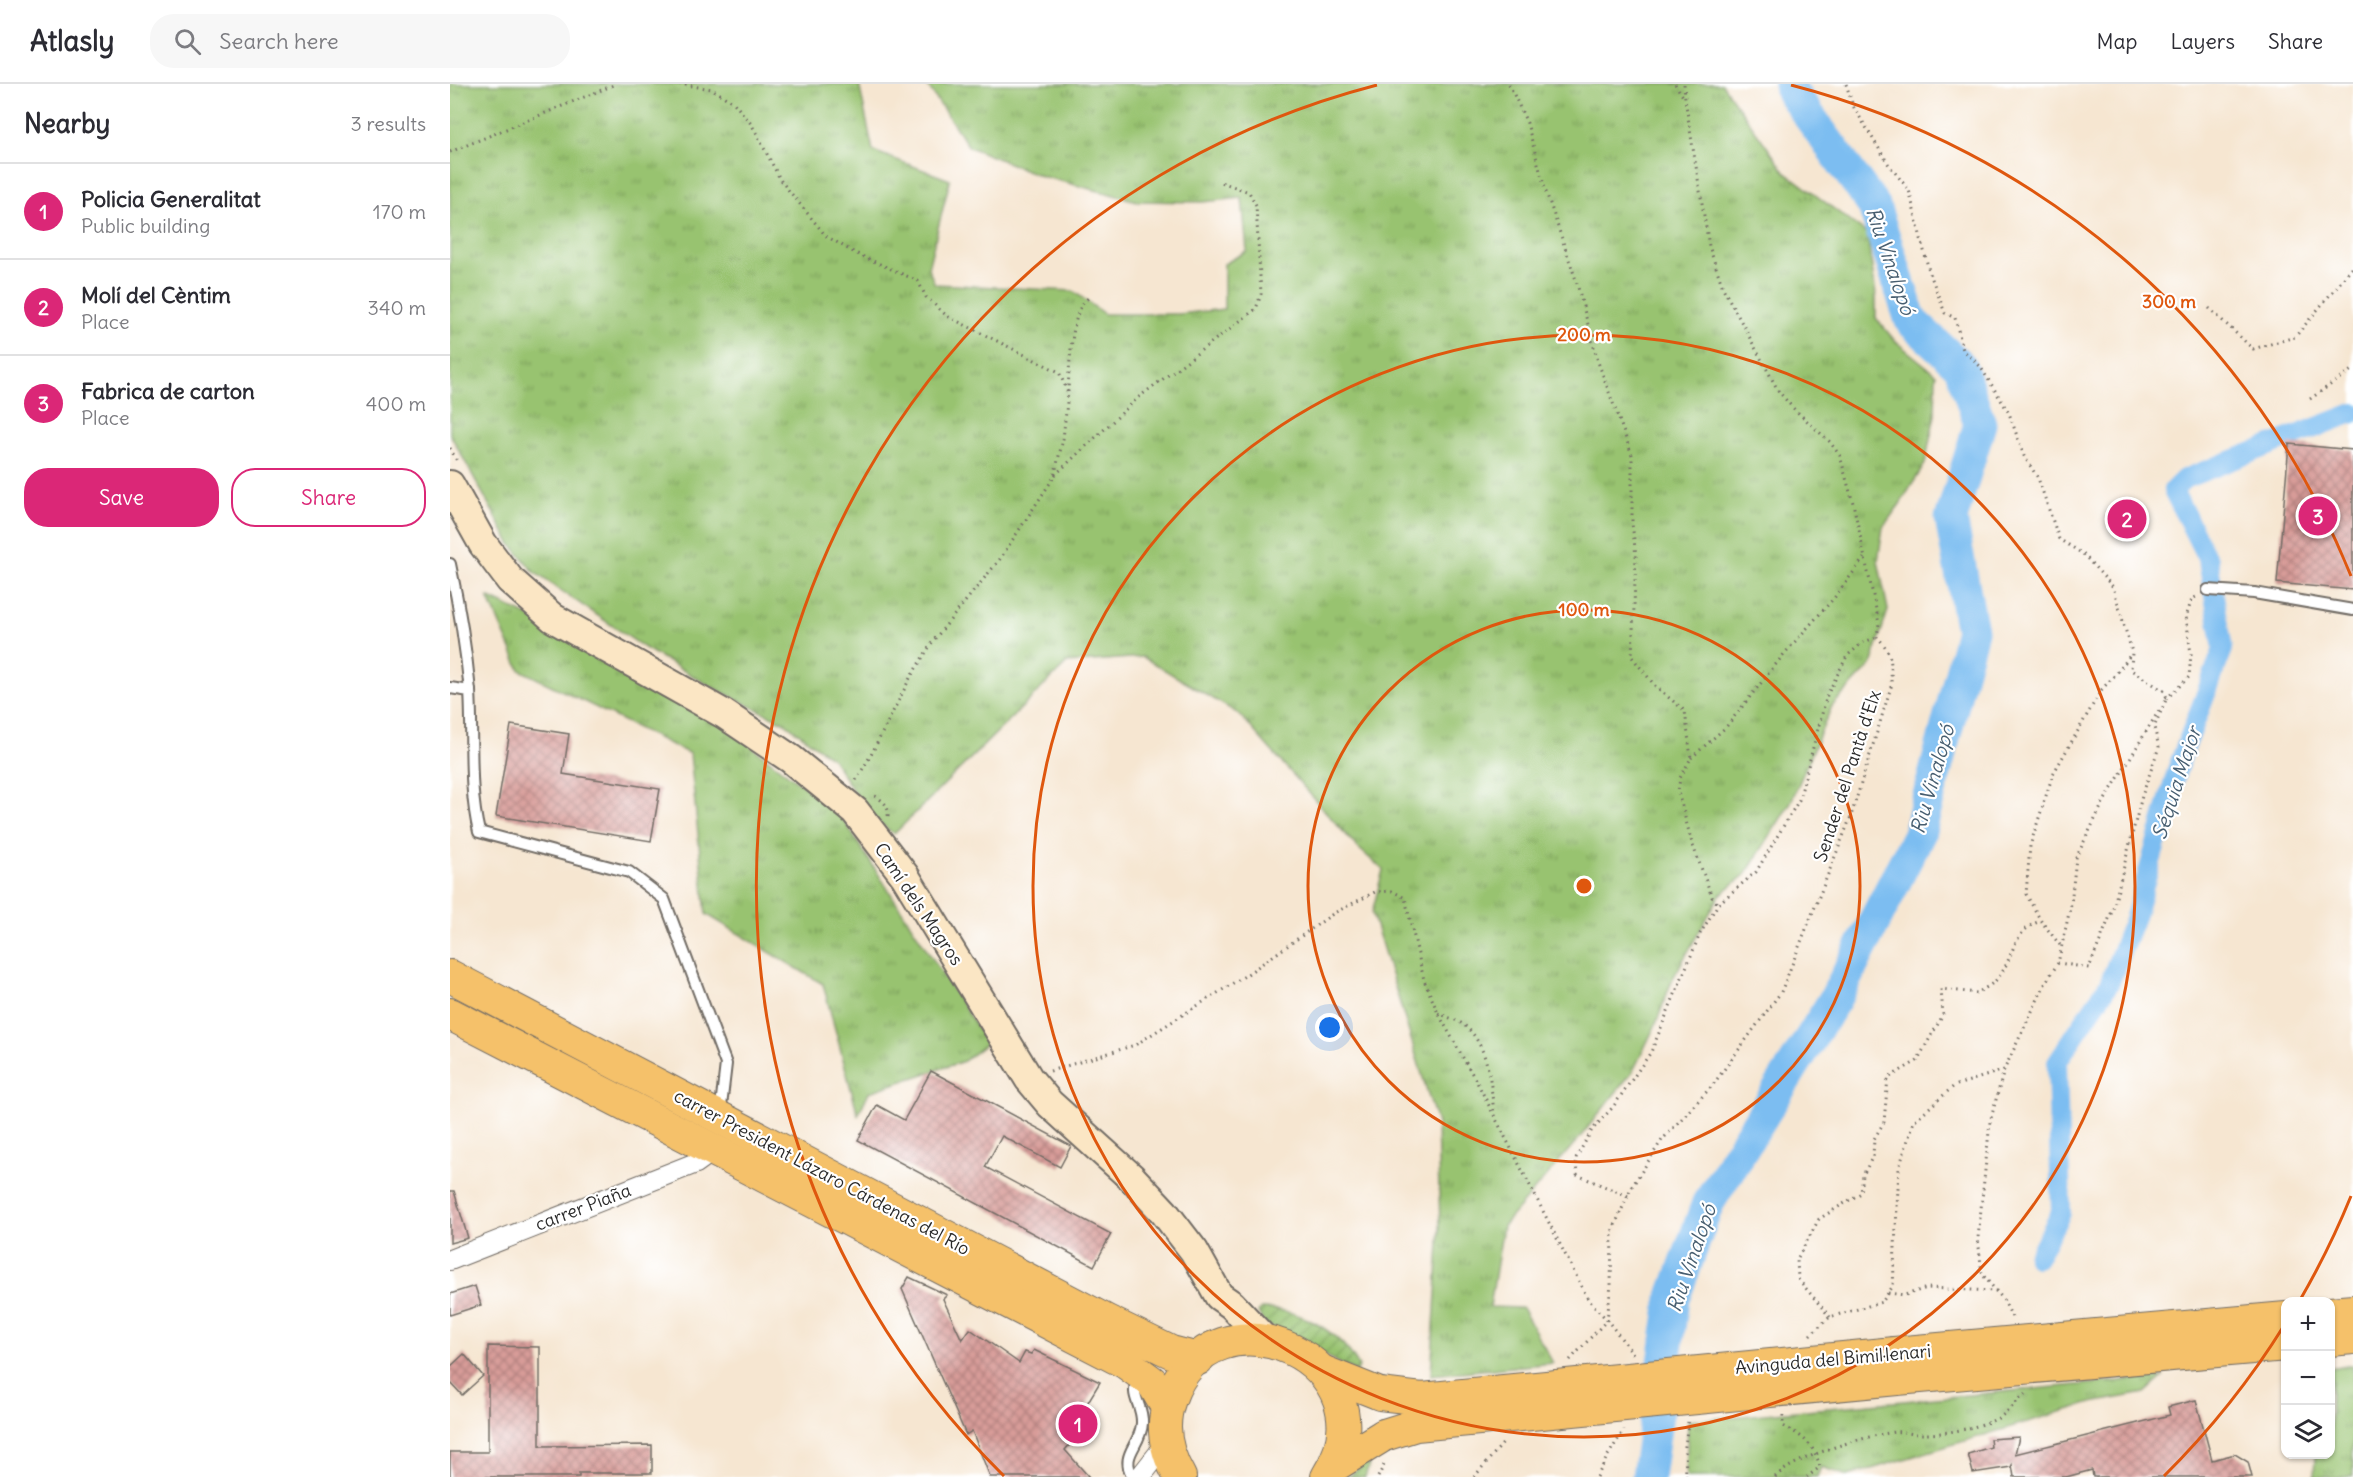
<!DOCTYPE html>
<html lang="en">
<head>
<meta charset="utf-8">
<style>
	:root { --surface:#fff; --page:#f7f7f7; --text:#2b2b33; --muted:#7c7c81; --line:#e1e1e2; --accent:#db2777 }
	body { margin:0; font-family:Delius,sans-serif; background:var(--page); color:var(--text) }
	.controls { position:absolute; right:18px; bottom:18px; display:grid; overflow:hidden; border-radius:12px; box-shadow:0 2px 4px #0004 }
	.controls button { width:54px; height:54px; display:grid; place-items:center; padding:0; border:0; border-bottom:2px solid var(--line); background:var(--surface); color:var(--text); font:30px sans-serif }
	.you { position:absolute; left:880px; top:944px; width:21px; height:21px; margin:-15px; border:4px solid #fff; border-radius:50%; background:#1a73e8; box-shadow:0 0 0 9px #1a73e833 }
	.badge { display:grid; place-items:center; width:39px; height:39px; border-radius:50%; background:var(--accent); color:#fff; font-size:20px; font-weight:700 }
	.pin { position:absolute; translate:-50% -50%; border:3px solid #fff; box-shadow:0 2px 6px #0006 }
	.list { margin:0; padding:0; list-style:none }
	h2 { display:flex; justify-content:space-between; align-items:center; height:78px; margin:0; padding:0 24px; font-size:26px }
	h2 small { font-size:20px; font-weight:400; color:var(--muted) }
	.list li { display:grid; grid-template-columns:39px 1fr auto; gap:18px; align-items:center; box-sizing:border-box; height:96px; padding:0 24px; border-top:2px solid var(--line) }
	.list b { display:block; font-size:22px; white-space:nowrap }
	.list p { margin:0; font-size:20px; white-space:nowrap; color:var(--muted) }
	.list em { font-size:20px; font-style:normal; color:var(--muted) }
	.actions { display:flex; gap:12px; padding:18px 24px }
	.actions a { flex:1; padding:14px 0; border:2px solid var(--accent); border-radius:24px; text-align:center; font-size:21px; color:var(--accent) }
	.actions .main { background:var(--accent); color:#fff }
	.icon { flex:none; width:33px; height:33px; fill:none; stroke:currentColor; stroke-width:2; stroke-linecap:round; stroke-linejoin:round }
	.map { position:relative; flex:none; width:1903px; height:1393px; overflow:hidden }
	header { display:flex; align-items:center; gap:36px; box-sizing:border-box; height:84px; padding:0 30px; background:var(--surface); border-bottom:2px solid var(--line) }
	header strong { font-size:28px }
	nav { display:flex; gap:33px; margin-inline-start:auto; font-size:21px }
	.search { width:420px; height:54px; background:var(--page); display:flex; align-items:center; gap:15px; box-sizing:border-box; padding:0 21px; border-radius:24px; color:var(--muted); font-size:22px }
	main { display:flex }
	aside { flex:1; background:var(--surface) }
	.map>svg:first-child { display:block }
</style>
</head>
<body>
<header>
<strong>Atlasly</strong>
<div class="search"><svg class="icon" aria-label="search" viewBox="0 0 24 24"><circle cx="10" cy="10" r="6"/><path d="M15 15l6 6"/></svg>Search here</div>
<nav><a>Map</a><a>Layers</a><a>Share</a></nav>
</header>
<main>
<aside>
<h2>Nearby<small>3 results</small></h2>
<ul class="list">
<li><span class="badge">1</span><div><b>Policia Generalitat</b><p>Public building</p></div><em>170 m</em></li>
<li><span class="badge">2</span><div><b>Molí del Cèntim</b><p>Place</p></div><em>340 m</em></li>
<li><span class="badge">3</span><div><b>Fabrica de carton</b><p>Place</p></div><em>400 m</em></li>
</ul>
<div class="actions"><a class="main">Save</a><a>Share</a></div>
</aside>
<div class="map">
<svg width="1903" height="1393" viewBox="0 0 1903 1393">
	<defs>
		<pattern id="grass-tufts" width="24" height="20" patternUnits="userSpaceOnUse" patternTransform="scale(1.5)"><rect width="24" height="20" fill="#98c370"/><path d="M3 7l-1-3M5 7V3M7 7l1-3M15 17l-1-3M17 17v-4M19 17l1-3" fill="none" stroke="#7c9f5c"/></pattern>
		<pattern id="garden-furrows" width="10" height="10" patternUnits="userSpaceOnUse" patternTransform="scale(1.5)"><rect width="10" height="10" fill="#98c370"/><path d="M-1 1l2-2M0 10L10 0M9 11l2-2" fill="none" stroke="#7c9f5c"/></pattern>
		<pattern id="building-cross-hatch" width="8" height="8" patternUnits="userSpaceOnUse" patternTransform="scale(1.5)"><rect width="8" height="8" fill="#d89c99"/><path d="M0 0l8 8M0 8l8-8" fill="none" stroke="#af7f7d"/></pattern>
	</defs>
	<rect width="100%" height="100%" fill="#fff"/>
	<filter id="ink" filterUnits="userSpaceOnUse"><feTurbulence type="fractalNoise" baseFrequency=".0167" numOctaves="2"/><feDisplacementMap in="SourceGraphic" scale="12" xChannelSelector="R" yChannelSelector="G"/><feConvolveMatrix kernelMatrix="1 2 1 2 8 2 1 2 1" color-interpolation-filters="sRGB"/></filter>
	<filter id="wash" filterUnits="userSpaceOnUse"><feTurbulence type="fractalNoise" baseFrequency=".008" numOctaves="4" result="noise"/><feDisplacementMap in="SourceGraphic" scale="24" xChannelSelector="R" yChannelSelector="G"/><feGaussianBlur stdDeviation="1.35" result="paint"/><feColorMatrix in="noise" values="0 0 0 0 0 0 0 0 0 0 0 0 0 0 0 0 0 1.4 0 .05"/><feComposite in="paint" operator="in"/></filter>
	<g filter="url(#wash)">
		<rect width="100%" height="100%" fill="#f6e6d1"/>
		<g fill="url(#grass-tufts)" stroke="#62774e" stroke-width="1.5">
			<polygon points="0,0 409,0 423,67 500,96 478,184 485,200 623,207 654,230 729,230 774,225 774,180 797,167 792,114 752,118 687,117 591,92 519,63 476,0 1272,0 1335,88 1417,150 1426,211 1426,234 1445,257 1486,290 1485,331 1475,380 1450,420 1433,443 1428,477 1438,526 1421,581 1382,622 1341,718 1296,790 1270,811 1222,896 1206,940 1183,987 1131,1052 1053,1142 1040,1223 1072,1224 1103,1279 981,1291 990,1143 987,1039 922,829 933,786 906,762 789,630 693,573 617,579 444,750 417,729 383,675 335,639 260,602 195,564 84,488 60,459 0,350"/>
			<polygon points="38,513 216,598 389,729 537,959 514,977 419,1008 408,1031 373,900 256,830 240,670 70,586"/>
			<polygon points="1903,1281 1903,1393 1864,1393 1865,1371 1880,1370 1881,1285"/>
			<polygon points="1713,1293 1695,1309 1641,1319 1398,1392 1371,1383 1367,1393 1236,1393 1238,1337"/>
		</g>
		<g fill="url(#garden-furrows)" stroke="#62774e" stroke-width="1.5">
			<path d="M811,1225C850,1224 891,1248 909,1283L907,1288L880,1274L855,1255L814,1240L808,1228Z"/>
			<polygon points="915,1379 919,1381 915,1393 897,1393"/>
		</g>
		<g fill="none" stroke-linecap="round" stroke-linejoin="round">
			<polyline stroke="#7cbdf1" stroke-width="20" points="1587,1174 1611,1129 1607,978 1659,900 1686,830 1728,683 1773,565 1758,476 1723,406 1734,395 1903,329"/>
			<polyline stroke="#7cbdf1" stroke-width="33" points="1198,1393 1223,1215 1258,1119 1385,915 1469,750 1522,547 1501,435 1530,340 1510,282 1461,237 1424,122 1341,7 1340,0"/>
		</g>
		<g id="blocks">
			<g fill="url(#building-cross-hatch)">
				<polygon points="1839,360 1903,366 1903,506 1827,499"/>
				<polygon points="61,641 119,650 113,690 210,705 201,757 46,732"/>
				<polygon points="481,987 621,1062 610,1083 552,1052 535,1083 661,1150 644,1182 408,1056 427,1021 454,1036"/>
				<polygon points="0,1107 4,1107 18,1154 0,1159"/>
				<polygon points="459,1193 497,1211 493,1215 512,1256 520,1245 569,1279 575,1268 581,1270 584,1266 650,1298 636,1321 647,1329 615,1366 639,1393 540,1393 522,1347 516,1351 452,1205"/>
				<polygon points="25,1202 31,1221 0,1231 0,1210"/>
				<polygon points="38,1262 90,1263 90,1362 202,1361 202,1389 129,1389 129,1393 0,1393 0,1368 38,1368"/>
				<polygon points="14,1270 33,1292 12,1311 0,1298 0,1283"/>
				<polygon points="1746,1316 1762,1376 1785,1370 1798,1378 1802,1393 1643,1393 1642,1386 1616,1393 1564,1393 1562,1381 1561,1383 1523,1389 1518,1370 1541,1363 1540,1355 1569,1353 1565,1370 1720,1331 1718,1323"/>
			</g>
		</g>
	</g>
	<g filter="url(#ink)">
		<use href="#blocks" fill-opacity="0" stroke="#726c65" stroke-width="1.5"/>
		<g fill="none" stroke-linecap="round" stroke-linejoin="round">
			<defs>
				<g id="lane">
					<path d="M0,480C9,522 16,564 20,607C23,654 18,702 29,748L179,788L214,815L276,980L270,1031"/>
					<polyline points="1758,506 1804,509 1903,526"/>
					<polyline points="0,604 20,607"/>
					<path d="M683,1393C669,1370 691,1362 692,1339C693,1319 678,1313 689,1293"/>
				</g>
				<g id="street">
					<polyline points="0,1176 246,1079 264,1066"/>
					<polyline points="690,1393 716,1360"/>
				</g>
				<polyline id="secondary" points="0,401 33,460 60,496 103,534 274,630 341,675 405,727 455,792 579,995 600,1020 682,1094 714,1128 744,1167 769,1212 782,1221 815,1256"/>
				<g id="primary">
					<polyline points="0,892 657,1237 721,1268 748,1275"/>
					<polyline points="0,930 676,1279 702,1298 717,1323"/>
					<polyline points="1880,1229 1903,1227"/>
					<polyline points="1880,1256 1903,1254"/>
					<polyline points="1444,1269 1836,1234"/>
					<polyline points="872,1287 930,1310"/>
					<polyline points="1447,1295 1836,1261"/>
					<polyline points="884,1382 934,1351"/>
					<path d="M730,1393C716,1369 710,1342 720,1315C763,1193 949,1279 877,1393"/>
				</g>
			</defs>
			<use href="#lane" stroke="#726c65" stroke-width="14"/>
			<use href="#street" stroke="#726c65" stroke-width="22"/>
			<use href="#secondary" stroke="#726c65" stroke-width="32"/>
			<use href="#primary" stroke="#726c65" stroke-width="34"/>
			<g stroke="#726c65" stroke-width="3" stroke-dasharray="1.5 4.5" stroke-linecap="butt">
				<polyline points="229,0 262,5 284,19 302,41 331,97 376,152 405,169 468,197 476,213 497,232 609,288 618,309 613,355 604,393 550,475 483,557 460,594 421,671 405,698"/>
				<polyline points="1059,0 1077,39 1095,105 1126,196 1148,278 1182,371 1182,439 1186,472 1182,573 1206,603 1235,627 1241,674 1230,694 1228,708 1242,759 1262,813 1268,820"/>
				<polyline points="1225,0 1234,14"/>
				<polyline points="1234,0 1235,15 1259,162 1273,204 1329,308 1343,324 1380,358 1390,372 1403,419 1429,539 1427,553"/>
				<polyline points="1396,0 1403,22 1439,81 1459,106 1479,187 1495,229 1505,234 1513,266 1530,282 1559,329 1574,372 1588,394 1609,455 1633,470 1663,503 1682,568 1681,586 1714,607 1717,614 1704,643 1709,663 1692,712 1663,825 1639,884 1608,879"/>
				<polyline points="0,68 166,0"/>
				<polyline points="1759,224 1803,265 1845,253 1903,183"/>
				<path d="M618,308C619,286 621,241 631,222C633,218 638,214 641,212"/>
				<polyline points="1860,315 1903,285"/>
				<polyline points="0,364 8,379"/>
				<polyline points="605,391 689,313 806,225 811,210 806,121 799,108 768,97"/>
				<polyline points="1716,615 1739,593 1741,570 1736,533 1742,515 1746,513"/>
				<polyline points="1241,674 1276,643 1334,570 1384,514 1414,474"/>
				<path d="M425,712C433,717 439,721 438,732"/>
				<polyline points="1610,861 1591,837 1576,810 1580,762 1603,690 1652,605 1667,589 1681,570"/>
				<path d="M988,929C996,933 1008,936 1014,941C1039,961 1041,1001 1044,1030"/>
				<polyline points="1554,986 1540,1038 1528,1154 1532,1190 1553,1215 1562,1233"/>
				<polyline points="600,987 685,961 796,891 884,829 925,808 942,807 955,814 974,896 988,929 1029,1002 1138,1215 1157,1236 1184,1271"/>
				<polyline points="1178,1112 1127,1091 1126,1074 1142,1046 1163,1023 1201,968 1250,850 1268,820 1306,788 1349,716 1377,611 1397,572 1412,559 1427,553"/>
				<polyline points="1438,1209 1455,1211 1477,1204 1546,1207"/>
				<path d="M1380,1233L1348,1195L1347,1175L1369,1135L1411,1109L1413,1091L1423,1072L1424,1055L1434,1038L1438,994L1467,977L1493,931L1491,905L1527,909C1533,905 1542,901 1547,895C1564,876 1561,846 1591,837"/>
				<polyline points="1360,1251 1380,1233 1432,1218 1443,1202 1449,1084 1464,1037 1504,1002 1554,986 1596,898 1608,879 1621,820 1626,774 1653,719 1711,623"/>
				<path d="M1120,1276L1157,1236L1161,1201L1162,1148L1181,1104L1212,1056L1262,1002L1331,908L1400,735L1441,603C1441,580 1444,570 1427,553"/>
				<path d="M1333,1331V1342C1353,1352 1364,1360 1370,1383L1357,1393"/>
				<polyline points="928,1393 934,1381"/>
				<polyline points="1024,1393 1054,1358"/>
				<polyline points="1147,1393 1157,1373 1174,1346"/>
				<polyline points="1236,1393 1235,1362 1238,1338"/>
				<path d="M1325,1393C1347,1372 1414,1352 1445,1348C1452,1347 1460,1350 1467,1350C1491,1351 1522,1345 1544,1336C1555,1332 1566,1318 1575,1310"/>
			</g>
			<use href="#lane" stroke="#fff" stroke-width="10"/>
			<use href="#street" stroke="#fff" stroke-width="20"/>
			<use href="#secondary" stroke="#fbe6c4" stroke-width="28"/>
			<use href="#primary" stroke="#f5c16b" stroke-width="32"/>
			<defs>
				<g id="primary-bridge">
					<polyline points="930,1310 972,1315 1444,1269"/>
					<polyline points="934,1351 966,1341 1447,1295"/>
				</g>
			</defs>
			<use href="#primary-bridge" stroke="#726c65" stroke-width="34" stroke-linecap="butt"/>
			<use href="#primary-bridge" stroke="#f5c16b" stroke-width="32"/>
		</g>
	</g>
	<g fill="none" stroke="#df570e" stroke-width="3">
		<circle cx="1134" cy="802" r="276"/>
		<circle cx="1134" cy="802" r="551"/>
		<path d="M1901 1112A827 827 0 0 1 1850 1216M1835 1240A827 827 0 0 1 1714 1392M554 1392A827 827 0 0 1 927 1M1341 1A827 827 0 0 1 1901 492"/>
	</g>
	<g text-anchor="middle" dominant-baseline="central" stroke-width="4.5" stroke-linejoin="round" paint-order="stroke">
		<g font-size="18" fill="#2b2b2b" stroke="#fff">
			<text transform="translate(1397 692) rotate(-72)">Sender del Pantà d'Elx</text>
			<text transform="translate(469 820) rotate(56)">Camí dels Magros</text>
			<text transform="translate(372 1088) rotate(28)">carrer President Lázaro Cárdenas del Río</text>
			<text transform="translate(133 1123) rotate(-21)">carrer Piaña</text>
			<text transform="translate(1383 1275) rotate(-5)">Avinguda del Bimil·lenari</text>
		</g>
		<g font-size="20" font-style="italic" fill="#475e70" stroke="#fff">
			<text transform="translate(1441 177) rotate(71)">Riu Vinalopó</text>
			<text transform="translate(1482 695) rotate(-74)">Riu Vinalopó</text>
			<text transform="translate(1726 699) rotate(-72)">Séquia Major</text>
			<text transform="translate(1241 1174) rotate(-71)">Riu Vinalopó</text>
		</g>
	</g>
	<circle cx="1134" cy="802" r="9" fill="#df570e" stroke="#fff" stroke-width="3"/>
	<g font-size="18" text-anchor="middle" font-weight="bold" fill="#df570e" stroke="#fff" stroke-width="4.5" stroke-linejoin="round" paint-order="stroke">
		<text x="1719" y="224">300 m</text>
		<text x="1134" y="257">200 m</text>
		<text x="1134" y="532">100 m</text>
	</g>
</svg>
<div class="controls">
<button>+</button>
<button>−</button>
<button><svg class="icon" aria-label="layers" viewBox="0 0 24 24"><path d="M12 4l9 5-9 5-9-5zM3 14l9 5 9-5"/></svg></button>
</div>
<div class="you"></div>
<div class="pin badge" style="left:628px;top:1340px">1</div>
<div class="pin badge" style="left:1677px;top:435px">2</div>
<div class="pin badge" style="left:1868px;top:432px">3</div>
</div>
</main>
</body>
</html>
